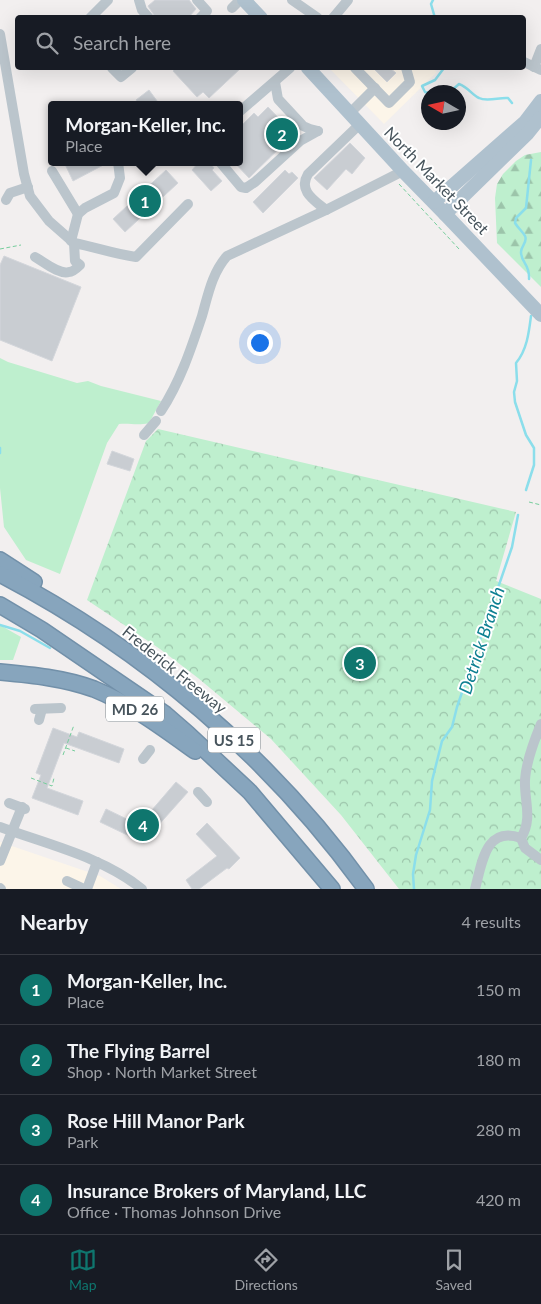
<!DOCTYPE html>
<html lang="en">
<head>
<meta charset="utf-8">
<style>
	:root { --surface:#171b24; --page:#20242c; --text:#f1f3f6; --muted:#9ea1a6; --line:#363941; --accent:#0f766e }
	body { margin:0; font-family:Lato,sans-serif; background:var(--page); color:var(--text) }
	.compass { position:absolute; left:421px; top:85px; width:45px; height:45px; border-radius:50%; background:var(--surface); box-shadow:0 5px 20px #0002; rotate:279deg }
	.you { position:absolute; left:259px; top:342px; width:18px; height:18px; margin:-12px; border:4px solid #fff; border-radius:50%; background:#1a73e8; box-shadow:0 0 0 8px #1a73e833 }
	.badge { display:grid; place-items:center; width:32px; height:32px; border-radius:50%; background:var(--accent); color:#fff; font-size:16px; font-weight:700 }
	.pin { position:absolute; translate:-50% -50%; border:2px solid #fff; box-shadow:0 1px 5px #0006 }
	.popup { position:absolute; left:48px; top:101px; width:195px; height:65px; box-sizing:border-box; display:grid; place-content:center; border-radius:5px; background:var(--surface); filter:drop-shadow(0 1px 4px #0005); font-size:16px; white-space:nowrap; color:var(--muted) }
	.popup b { font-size:19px; color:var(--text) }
	.popup::after { content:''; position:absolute; left:50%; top:100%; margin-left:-10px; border:10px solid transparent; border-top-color:var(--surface) }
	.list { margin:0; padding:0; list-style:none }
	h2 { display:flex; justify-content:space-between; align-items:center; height:65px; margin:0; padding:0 20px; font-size:21px }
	h2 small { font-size:16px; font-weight:400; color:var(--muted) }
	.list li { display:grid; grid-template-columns:32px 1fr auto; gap:15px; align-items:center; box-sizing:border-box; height:70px; padding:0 20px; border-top:1px solid var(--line) }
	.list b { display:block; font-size:19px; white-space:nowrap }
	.list p { margin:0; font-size:16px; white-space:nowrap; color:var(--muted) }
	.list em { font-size:16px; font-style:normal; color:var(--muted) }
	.icon { flex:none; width:28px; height:28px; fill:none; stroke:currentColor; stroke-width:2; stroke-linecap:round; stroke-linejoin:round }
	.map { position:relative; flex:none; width:541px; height:889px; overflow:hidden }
	.search { position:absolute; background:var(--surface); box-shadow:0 5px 20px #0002; left:15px; right:15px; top:15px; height:55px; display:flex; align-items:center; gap:12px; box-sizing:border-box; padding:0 18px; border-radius:5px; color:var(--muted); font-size:19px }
	.sheet { height:345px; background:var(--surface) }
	nav { display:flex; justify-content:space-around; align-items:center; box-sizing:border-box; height:70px; border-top:1px solid var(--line); background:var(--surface); font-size:14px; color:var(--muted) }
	nav a { display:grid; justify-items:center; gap:2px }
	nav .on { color:var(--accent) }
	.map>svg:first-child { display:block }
</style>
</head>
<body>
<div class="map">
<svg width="541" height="889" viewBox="0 0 541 889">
	<defs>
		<pattern id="forest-firs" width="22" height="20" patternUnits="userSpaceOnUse" patternTransform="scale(1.25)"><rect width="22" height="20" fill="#beefce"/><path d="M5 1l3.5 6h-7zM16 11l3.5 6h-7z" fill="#9cc4aa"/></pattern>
		<pattern id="park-crowns" width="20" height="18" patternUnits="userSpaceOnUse" patternTransform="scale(1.25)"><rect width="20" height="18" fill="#beefce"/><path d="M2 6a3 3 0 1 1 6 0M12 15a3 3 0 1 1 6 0" fill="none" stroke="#9cc4aa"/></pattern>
	</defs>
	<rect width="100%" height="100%" fill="#f2efef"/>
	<g fill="#fcf5e9">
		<polygon points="329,68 432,68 437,72 384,124"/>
		<polygon points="0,842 100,876 121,889 0,889"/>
	</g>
	<g fill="#beefce">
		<path d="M0,358L8,362L77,383L88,381L101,386L161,401L149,423C137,426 131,423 119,424L107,443L60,574L26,560L4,527L0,488Z"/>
		<polygon points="0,625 21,637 13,660 0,660"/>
	</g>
	<polygon fill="url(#forest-firs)" points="541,152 541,287 497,243 495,198 497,184 503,174 516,161 525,155"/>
	<polygon fill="url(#park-crowns)" points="158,429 516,512 496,581 541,599 541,889 399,889 341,815 271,739 198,678 160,649 87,600 146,441"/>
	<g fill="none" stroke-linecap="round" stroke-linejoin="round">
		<g stroke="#8bdeeb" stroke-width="2.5">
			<polyline points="433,0 431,4 435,18"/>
			<path d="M450,92L459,84C468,87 472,95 479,98C487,102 500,97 508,98L512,103"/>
			<polyline points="428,93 425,92 422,86 435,80 444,68"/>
			<path d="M529,279C530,264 521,263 521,252C521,246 528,242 525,236C523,232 518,228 515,223L516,218L526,208L531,160"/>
			<polyline points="0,448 0,453"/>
			<path d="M526,490L534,465V448L526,435L515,402L514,392L517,381L516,363C527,350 529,332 531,316"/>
			<polyline points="0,625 20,631 50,648"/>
			<polyline points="414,889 413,874 416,855 430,810 432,781 442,741 452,727 457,707 512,547 518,515"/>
		</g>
	</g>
	<g fill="#c9cdd2" stroke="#d3d6db">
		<polygon points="155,0 189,0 196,9 188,18 156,18 148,6"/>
		<polygon points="176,68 241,68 209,98 203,92 197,97 173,71"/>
		<polygon points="373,68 390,68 396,73 387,82"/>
		<polygon points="149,90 160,105 140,105 136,100"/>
		<polygon points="268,107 294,134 249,178 234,162 239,162 239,128 254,113 258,117"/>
		<polygon points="350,143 365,158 352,174 346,169 327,190 314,178"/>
		<polygon points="64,162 109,162 73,181"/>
		<polygon points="199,162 209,162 214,168 212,170 222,181 211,191 192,170"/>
		<polygon points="166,170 178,183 125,232 113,219"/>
		<polygon points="285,170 289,174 292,172 298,178 263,213 253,202"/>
		<polygon points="4,256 81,287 52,361 0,340 0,265"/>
		<polygon points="112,451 134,459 130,471 107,464"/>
		<polygon points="53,728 77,737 79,732 124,749 119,763 64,743 47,788 83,801 78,815 32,798 41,775 36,773"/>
		<polygon points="176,782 188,792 155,829 152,825 144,843 100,822 106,809 139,825"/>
		<polygon points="207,823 240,858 229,869 227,868 199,889 192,889 186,880 217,856 196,834"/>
	</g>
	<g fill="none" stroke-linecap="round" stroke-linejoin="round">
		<defs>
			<g id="highway">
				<polyline points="0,560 34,582"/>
				<path d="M0,574C144,649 271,757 366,889"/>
				<polyline points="0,605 42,630 165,714 188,734 250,792 332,889"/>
				<path d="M0,672C32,675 64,678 94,689C131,704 163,728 195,751"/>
			</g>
		</defs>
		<use href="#highway" stroke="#7290a9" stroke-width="18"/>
		<g stroke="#76cd9c" stroke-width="1" stroke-dasharray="4 2.5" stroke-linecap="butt">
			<polyline points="399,184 459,249"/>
			<polyline points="0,249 21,245"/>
			<polyline points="529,502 541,505"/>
			<polyline points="66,748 75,751"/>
			<polyline points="63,755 74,725"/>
			<polyline points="31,778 52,786 54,778"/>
		</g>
		<g stroke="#bbc5cc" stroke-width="10">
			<polyline points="139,0 142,10 149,18"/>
			<polyline points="197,0 207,11 200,18"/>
			<polyline points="292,0 318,18"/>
			<polyline points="232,8 240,0"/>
			<polyline points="90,18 108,0"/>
			<polyline points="333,18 348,0"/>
			<polyline points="0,34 24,174 30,196 49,221 74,243"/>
			<polyline points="524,62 541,70"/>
			<polyline points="534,67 541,49"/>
			<polyline points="112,68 121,77 132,68"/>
			<polyline points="355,68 389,103 410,82 406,68"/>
			<polyline points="275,82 278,99 303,126 310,129 318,131"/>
			<polyline points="239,112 290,68"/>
			<polyline points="350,113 375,88"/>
			<polyline points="220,162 241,187 246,188 255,182 300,141 318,131"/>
			<polyline points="52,171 78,214"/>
			<polyline points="6,200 10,193 28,187"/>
			<path d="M326,210C314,200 298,191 308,174L360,124"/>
			<polyline points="71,241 78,214 85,208 114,193 120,178 118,162"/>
			<path d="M74,243C95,247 114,254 136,257L188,204"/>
			<path d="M35,257C44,262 59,275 69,272C73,272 77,268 80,265L75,261L74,243"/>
			<path d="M161,411C180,382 191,349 202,316C208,295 212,273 227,256L326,210L403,171"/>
			<polyline points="144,435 156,421"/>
			<polyline points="35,709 61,708"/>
			<polyline points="39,720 42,709"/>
			<path d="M541,724C534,741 526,762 525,780C524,800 533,819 521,838L525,848L541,860"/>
			<polyline points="143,759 150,750"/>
			<polyline points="198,792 207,802"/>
			<polyline points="9,803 25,809"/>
			<path d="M0,827C46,844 103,857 142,889"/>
			<polyline points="0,861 22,807"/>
			<polyline points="67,881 84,889"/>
			<polyline points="0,888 1,889"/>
			<polyline points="87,889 97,862"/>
			<path d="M475,889C482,864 485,825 521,838"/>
		</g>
		<g stroke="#afc1ce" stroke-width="14">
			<polyline points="244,0 261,18"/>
			<polyline points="308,68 403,171 445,214 541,315"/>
			<polyline points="434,202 525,122 541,101"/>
			<polyline points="445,214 527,134 540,118"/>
		</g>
		<use href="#highway" stroke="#87a5bd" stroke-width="15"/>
	</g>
	<g text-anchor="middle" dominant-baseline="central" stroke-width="4" stroke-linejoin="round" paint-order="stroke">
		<g fill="#fff" stroke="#7e878d" stroke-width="1">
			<rect x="106" y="696.5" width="58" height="25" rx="4"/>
			<rect x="208" y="727.5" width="52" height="25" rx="4"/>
		</g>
		<g font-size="15" font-weight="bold" fill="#47545c">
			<text x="135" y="709">MD 26</text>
			<text x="234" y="740">US 15</text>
		</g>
		<g font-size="16" fill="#47545c" stroke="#fff">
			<text transform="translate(437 180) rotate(46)">North Market Street</text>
			<text transform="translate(175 669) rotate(39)">Frederick Freeway</text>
		</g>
		<g font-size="18" font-style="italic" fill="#0e8092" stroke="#fff">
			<text transform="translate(481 640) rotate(-72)">Detrick Branch</text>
		</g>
	</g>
</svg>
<svg class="compass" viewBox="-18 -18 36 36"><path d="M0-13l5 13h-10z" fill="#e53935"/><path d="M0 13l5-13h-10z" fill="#9ea1a6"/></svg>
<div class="you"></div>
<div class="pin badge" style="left:145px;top:201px">1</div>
<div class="popup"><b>Morgan-Keller, Inc.</b>Place</div>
<div class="pin badge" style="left:282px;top:134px">2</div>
<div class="pin badge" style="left:360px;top:663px">3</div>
<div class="pin badge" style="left:143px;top:825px">4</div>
<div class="search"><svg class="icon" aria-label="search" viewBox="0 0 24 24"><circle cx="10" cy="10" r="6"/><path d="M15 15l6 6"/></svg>Search here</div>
</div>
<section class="sheet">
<h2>Nearby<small>4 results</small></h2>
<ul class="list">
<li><span class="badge">1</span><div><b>Morgan-Keller, Inc.</b><p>Place</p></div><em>150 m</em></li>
<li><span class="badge">2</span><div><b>The Flying Barrel</b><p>Shop · North Market Street</p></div><em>180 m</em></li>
<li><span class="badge">3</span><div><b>Rose Hill Manor Park</b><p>Park</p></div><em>280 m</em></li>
<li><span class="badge">4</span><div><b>Insurance Brokers of Maryland, LLC</b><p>Office · Thomas Johnson Drive</p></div><em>420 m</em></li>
</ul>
</section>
<nav>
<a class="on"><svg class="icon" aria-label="map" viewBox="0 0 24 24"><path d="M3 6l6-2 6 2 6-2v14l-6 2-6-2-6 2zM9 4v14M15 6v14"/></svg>Map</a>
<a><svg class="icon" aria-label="directions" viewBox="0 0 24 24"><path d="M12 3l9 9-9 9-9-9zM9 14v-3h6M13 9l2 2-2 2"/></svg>Directions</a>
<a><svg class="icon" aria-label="saved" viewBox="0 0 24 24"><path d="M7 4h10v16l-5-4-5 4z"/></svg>Saved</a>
</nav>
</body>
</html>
